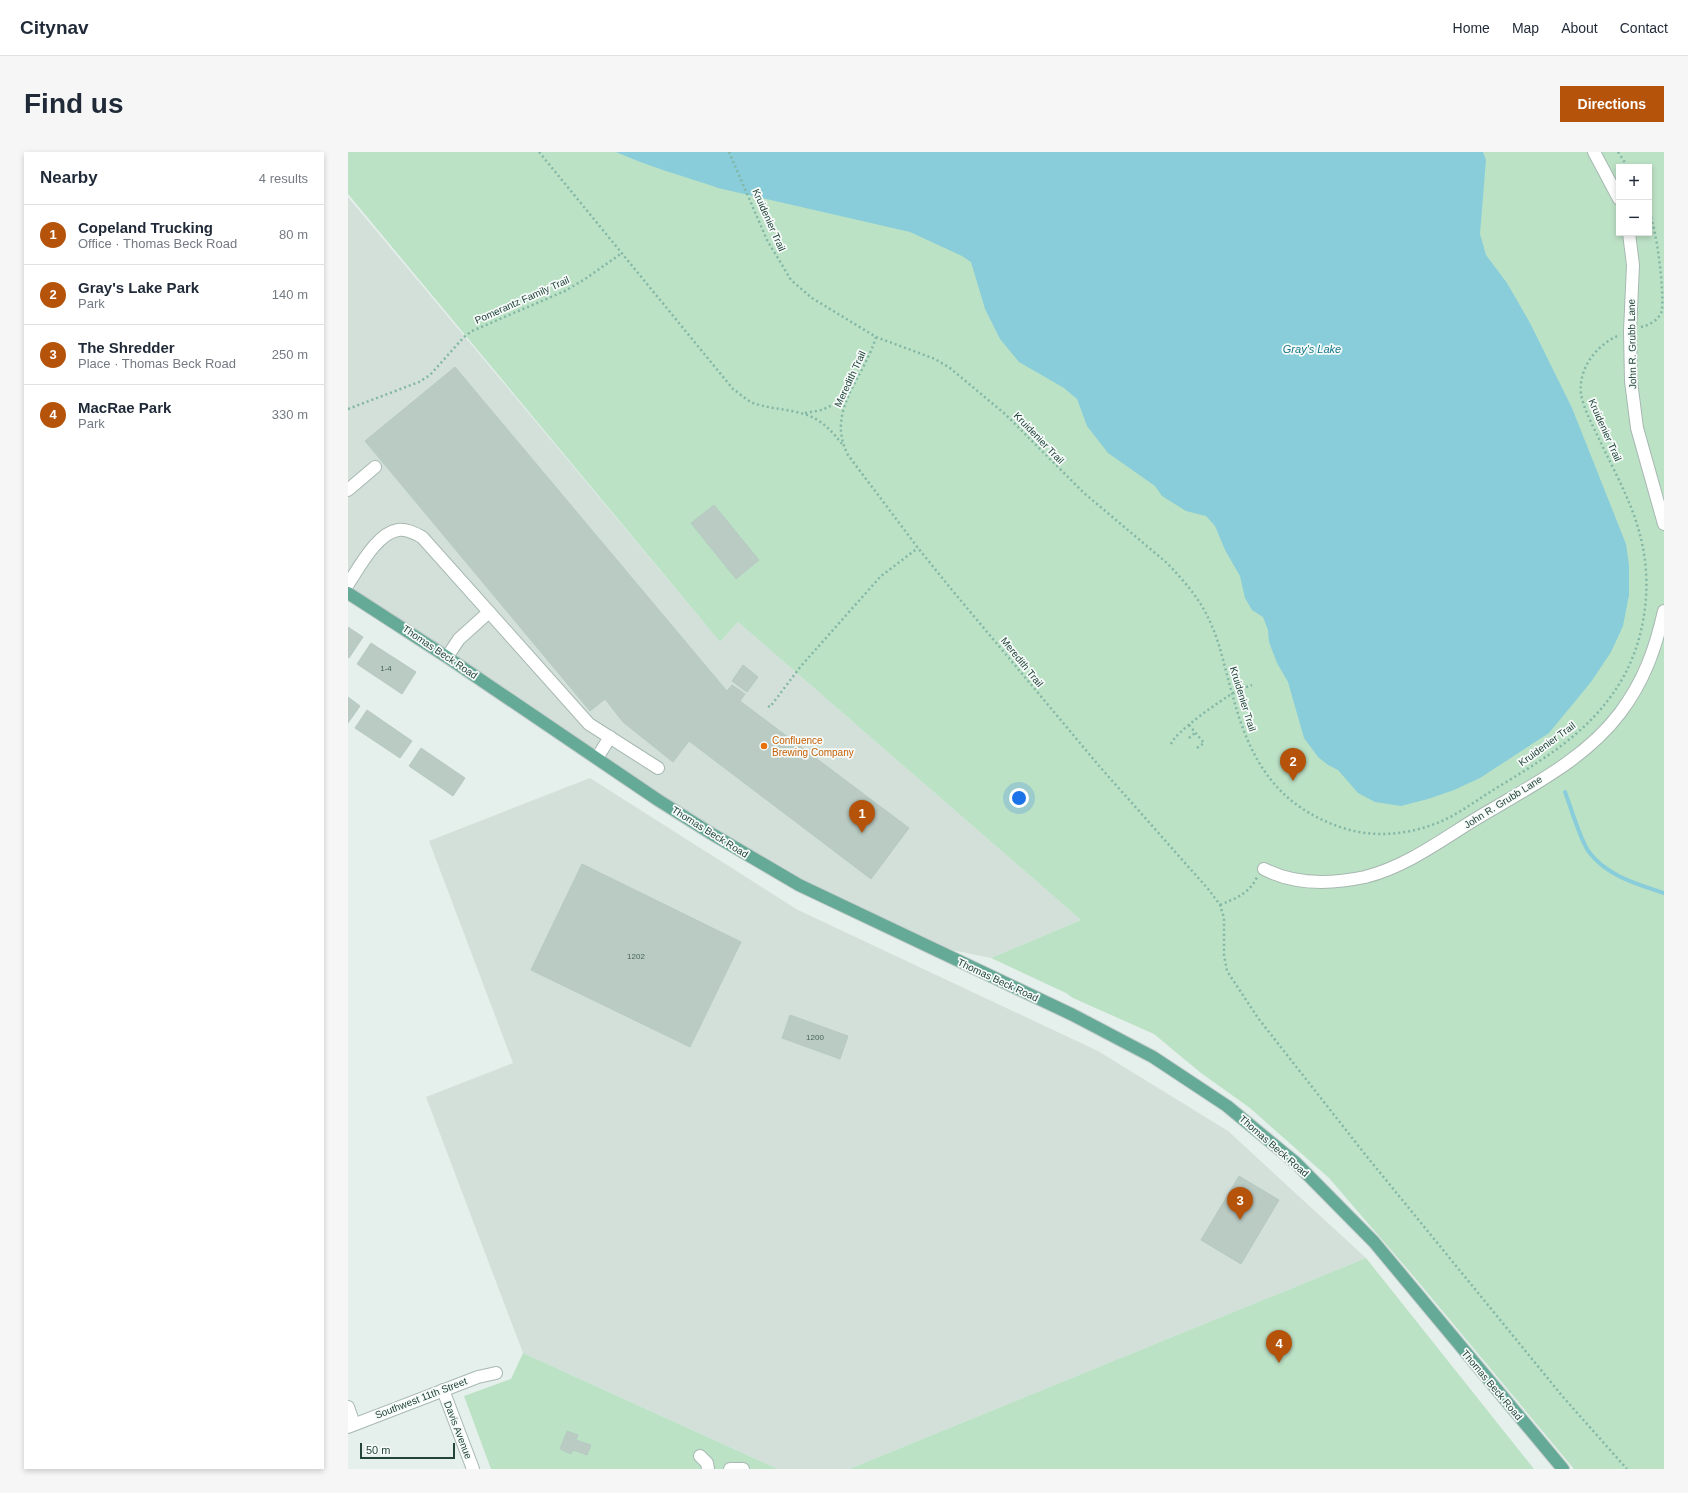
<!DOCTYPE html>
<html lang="en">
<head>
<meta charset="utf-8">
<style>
	:root { --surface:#fff; --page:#f6f6f7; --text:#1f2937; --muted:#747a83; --line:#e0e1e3; --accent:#b45309 }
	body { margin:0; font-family:Arial,sans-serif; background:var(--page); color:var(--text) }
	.controls { position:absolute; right:12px; top:12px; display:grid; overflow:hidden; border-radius:0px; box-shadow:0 2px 6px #0003 }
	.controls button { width:36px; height:36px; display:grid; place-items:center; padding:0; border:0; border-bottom:1px solid var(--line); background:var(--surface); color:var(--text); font:20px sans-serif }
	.scale { position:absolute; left:12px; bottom:10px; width:95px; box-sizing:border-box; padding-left:4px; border:2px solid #22443a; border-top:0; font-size:11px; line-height:14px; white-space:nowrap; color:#22443a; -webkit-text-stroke:3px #f6fbf9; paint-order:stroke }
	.you { position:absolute; left:671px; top:646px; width:14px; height:14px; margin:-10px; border:3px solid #fff; border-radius:50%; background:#1a73e8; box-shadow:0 0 0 6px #1a73e833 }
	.badge { display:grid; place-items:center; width:26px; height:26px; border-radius:50%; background:var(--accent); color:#fff; font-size:13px; font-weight:700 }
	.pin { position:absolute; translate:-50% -33px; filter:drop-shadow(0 1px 2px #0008) }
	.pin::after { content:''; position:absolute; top:21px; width:14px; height:12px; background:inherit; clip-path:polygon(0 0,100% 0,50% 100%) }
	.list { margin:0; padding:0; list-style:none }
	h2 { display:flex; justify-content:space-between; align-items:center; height:52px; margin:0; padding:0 16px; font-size:17px }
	h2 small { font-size:13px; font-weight:400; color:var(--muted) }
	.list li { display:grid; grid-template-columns:26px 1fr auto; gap:12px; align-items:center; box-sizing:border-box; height:60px; padding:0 16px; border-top:1px solid var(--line) }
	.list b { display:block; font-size:15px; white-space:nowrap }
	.list p { margin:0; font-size:13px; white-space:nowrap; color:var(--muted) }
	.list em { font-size:13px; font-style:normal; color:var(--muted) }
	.map { position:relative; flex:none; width:1316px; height:1317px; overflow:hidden; border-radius:0px }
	header { display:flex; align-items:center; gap:24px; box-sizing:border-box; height:56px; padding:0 20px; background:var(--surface); border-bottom:1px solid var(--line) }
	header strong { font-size:19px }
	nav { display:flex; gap:22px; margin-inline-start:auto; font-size:14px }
	.intro { display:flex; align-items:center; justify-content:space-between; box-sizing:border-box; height:96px; padding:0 24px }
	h1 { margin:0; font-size:28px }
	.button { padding:10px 18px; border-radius:0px; background:var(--accent); color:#fff; font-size:14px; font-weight:700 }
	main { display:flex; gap:24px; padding:0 24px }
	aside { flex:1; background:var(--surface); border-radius:0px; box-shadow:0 2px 6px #0003 }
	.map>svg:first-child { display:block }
</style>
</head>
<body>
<header>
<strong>Citynav</strong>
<nav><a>Home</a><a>Map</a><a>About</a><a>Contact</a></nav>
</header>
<div class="intro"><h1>Find us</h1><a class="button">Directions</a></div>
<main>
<aside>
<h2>Nearby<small>4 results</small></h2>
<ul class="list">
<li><span class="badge">1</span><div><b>Copeland Trucking</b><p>Office · Thomas Beck Road</p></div><em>80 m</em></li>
<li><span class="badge">2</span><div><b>Gray's Lake Park</b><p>Park</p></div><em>140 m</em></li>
<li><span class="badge">3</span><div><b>The Shredder</b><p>Place · Thomas Beck Road</p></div><em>250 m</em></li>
<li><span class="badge">4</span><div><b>MacRae Park</b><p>Park</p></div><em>330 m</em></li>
</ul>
</aside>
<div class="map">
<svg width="1316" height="1317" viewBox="0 0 1316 1317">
	<rect width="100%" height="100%" fill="#e5efeb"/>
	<g fill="#d3e0da">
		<polygon points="0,45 372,490 390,470 733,768 643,806 574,792 451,733 0,441"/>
		<polygon points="242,626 450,758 750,899 880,979 1018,1106 501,1317 430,1317 175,1201 78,945 165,911 81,689"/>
	</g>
	<g fill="#bce2c6" fill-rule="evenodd">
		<path d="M0,0H1316V1317H1226L1067,1126L981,1026L902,956L853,921L806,882L725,846L718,841L643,806L733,768L390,470L372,490L0,42ZM1271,15H1301V81H1271Z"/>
		<polygon points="1018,1106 1186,1317 501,1317"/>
		<polygon points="175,1201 430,1317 143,1317 116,1244 163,1227"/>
	</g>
	<path fill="#88cdd9" d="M268,0H1135L1138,8L1132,82L1138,103L1159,131L1182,171L1224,256L1278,392L1281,413V443L1275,474L1263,500L1243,530L1201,581L1132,626L1106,638L1080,647L1053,654L1027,650L1010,641L990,618L980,613L970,605L956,586L940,530L929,511L921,490L920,478L915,465L904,458L897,446L892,424L877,398L867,374L858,364L838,359L814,344L807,334L760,301L739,274L729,247L716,236L671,210L652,187L637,157L623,110L614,104L562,80L370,36C336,24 301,15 268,0Z"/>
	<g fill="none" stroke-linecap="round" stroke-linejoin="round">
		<path stroke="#88cdd9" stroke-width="4" d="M1217,640C1223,655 1232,688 1241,700C1259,724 1289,732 1316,741"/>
	</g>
	<g fill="#bacbc4" stroke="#b6cac2">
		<polygon points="107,215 378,538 379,539 384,533 397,542 392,549 561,676 523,727 341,589 325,610 275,570 257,547 242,559 17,289"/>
		<polygon points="366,353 411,408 388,427 343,371"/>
		<polygon points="0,475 15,485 1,506 0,505"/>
		<polygon points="23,491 68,520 54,542 9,512"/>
		<polygon points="395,513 410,525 399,540 384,529"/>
		<polygon points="0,545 12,554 0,571"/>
		<polygon points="19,558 64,589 52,606 7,576"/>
		<polygon points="73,596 117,626 105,644 61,614"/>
		<polygon points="234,712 393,790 342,895 183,818"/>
		<polygon points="442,863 500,884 492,907 434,886"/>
		<polygon points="891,1024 931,1048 893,1112 853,1088"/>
		<polygon points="219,1279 230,1283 228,1288 243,1293 239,1303 225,1298 223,1302 212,1297"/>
	</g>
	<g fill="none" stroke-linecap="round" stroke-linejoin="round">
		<defs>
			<g id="minor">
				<polyline points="1246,0 1271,47"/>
				<polyline points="1281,81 1285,113 1282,179 1283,229 1289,276 1316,372"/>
				<polyline points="0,338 27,315"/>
				<path d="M0,432C11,416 29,381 50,378C59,377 66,381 74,385L241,572L310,616"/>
				<polyline points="99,505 111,487 141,460"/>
				<polyline points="249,606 262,585"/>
				<path d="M916,717C947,733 984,732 1017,725C1057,715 1092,689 1126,668C1177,637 1236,609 1272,561C1296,529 1307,498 1316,459"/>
				<polyline points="95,1238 125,1317"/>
				<polyline points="0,1255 6,1272"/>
				<polyline points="0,1275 130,1225 148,1221"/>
				<polyline points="352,1304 359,1311 360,1317"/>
				<polyline points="382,1317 395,1317"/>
			</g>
			<polyline id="major" points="0,441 99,505 310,648 364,682 451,733 725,863 805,905 879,954 948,1011 1026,1090 1215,1317"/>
		</defs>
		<use href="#minor" stroke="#a7b8b2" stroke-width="14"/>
		<use href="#major" stroke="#c1cbc8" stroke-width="14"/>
		<g stroke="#82b6a5" stroke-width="2.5" stroke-dasharray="2 3" stroke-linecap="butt">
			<path d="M191,0L385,237C391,241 398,248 405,251C422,257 440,257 456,262C473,267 484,279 494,292"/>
			<path d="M381,0L419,88L443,128L464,146L528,185L587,207L602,216L657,262L736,341L819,411C837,430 853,448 863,472C873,494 877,518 884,541C901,607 928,654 995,676C1032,688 1073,681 1106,663C1123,653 1138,642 1155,632C1204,602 1248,575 1277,522C1298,482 1304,431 1293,387C1285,352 1267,321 1252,289C1245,274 1236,258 1233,242C1230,216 1249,192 1272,183"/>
			<polyline points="1270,0 1280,15"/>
			<path d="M1293,175C1302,173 1312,167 1314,158C1316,136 1309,80 1301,59"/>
			<path d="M528,185C516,226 477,259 500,303L570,396L604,438L752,615L861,738L872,753L876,766V803L879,819L910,866L1016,1001L1215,1245L1279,1317"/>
			<polyline points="0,257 71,230 82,223 116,185 124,179 217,139 237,127 274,101"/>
			<polyline points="457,261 474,258 499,246"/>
			<polyline points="420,554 422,555 453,514 533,424 570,396"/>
			<polyline points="841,573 856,591 849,596"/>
			<polyline points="841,586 847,581"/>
			<path d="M823,592C827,580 873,548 887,540C892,537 899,535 904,533"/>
			<path d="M872,753C888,746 901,742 909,725"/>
		</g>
		<use href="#minor" stroke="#fff" stroke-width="12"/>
		<use href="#major" stroke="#65a997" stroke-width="12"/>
	</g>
	<circle fill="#e8710a" stroke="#f6fbf9" stroke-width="1.5" cx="416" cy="594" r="4"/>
	<g text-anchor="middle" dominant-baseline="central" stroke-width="3.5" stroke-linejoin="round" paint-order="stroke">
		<g font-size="8" fill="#48665c">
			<text x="38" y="516">1-4</text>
			<text x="288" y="804">1202</text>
			<text x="467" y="885">1200</text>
		</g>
		<g font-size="10" fill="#22443a" stroke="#f6fbf9">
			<text transform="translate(421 68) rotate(66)">Kruidenier Trail</text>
			<text transform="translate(174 148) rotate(-24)">Pomerantz Family Trail</text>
			<text transform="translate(1284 192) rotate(-91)">John R. Grubb Lane</text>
			<text transform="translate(502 227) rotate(-65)">Meredith Trail</text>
			<text transform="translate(1257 278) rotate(66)">Kruidenier Trail</text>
			<text transform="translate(691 286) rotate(46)">Kruidenier Trail</text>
			<text transform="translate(92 500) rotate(34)">Thomas Beck Road</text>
			<text transform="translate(674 510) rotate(51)">Meredith Trail</text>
			<text transform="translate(895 547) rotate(73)">Kruidenier Trail</text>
			<text transform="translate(1199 592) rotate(-36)">Kruidenier Trail</text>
			<text transform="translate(1155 650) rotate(-32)">John R. Grubb Lane</text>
			<text transform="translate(362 680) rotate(32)">Thomas Beck Road</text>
			<text transform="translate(650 828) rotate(25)">Thomas Beck Road</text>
			<text transform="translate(926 994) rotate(41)">Thomas Beck Road</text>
			<text transform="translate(1144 1233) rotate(50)">Thomas Beck Road</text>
			<text transform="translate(73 1246) rotate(-21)">Southwest 11th Street</text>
			<text transform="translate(110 1278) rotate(69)">Davis Avenue</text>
		</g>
		<g font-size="10" fill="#c56008" stroke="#f6fbf9" text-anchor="start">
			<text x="424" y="588">Confluence<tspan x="424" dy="12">Brewing Company</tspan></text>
		</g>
		<g font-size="11" font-style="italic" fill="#147587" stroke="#f6fbf9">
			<text x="964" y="197">Gray's Lake</text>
		</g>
	</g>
</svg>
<div class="controls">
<button>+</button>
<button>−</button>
</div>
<div class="scale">50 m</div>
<div class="you"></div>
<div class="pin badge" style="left:514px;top:681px">1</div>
<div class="pin badge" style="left:945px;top:629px">2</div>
<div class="pin badge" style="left:892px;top:1068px">3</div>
<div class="pin badge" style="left:931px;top:1211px">4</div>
</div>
</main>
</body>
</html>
